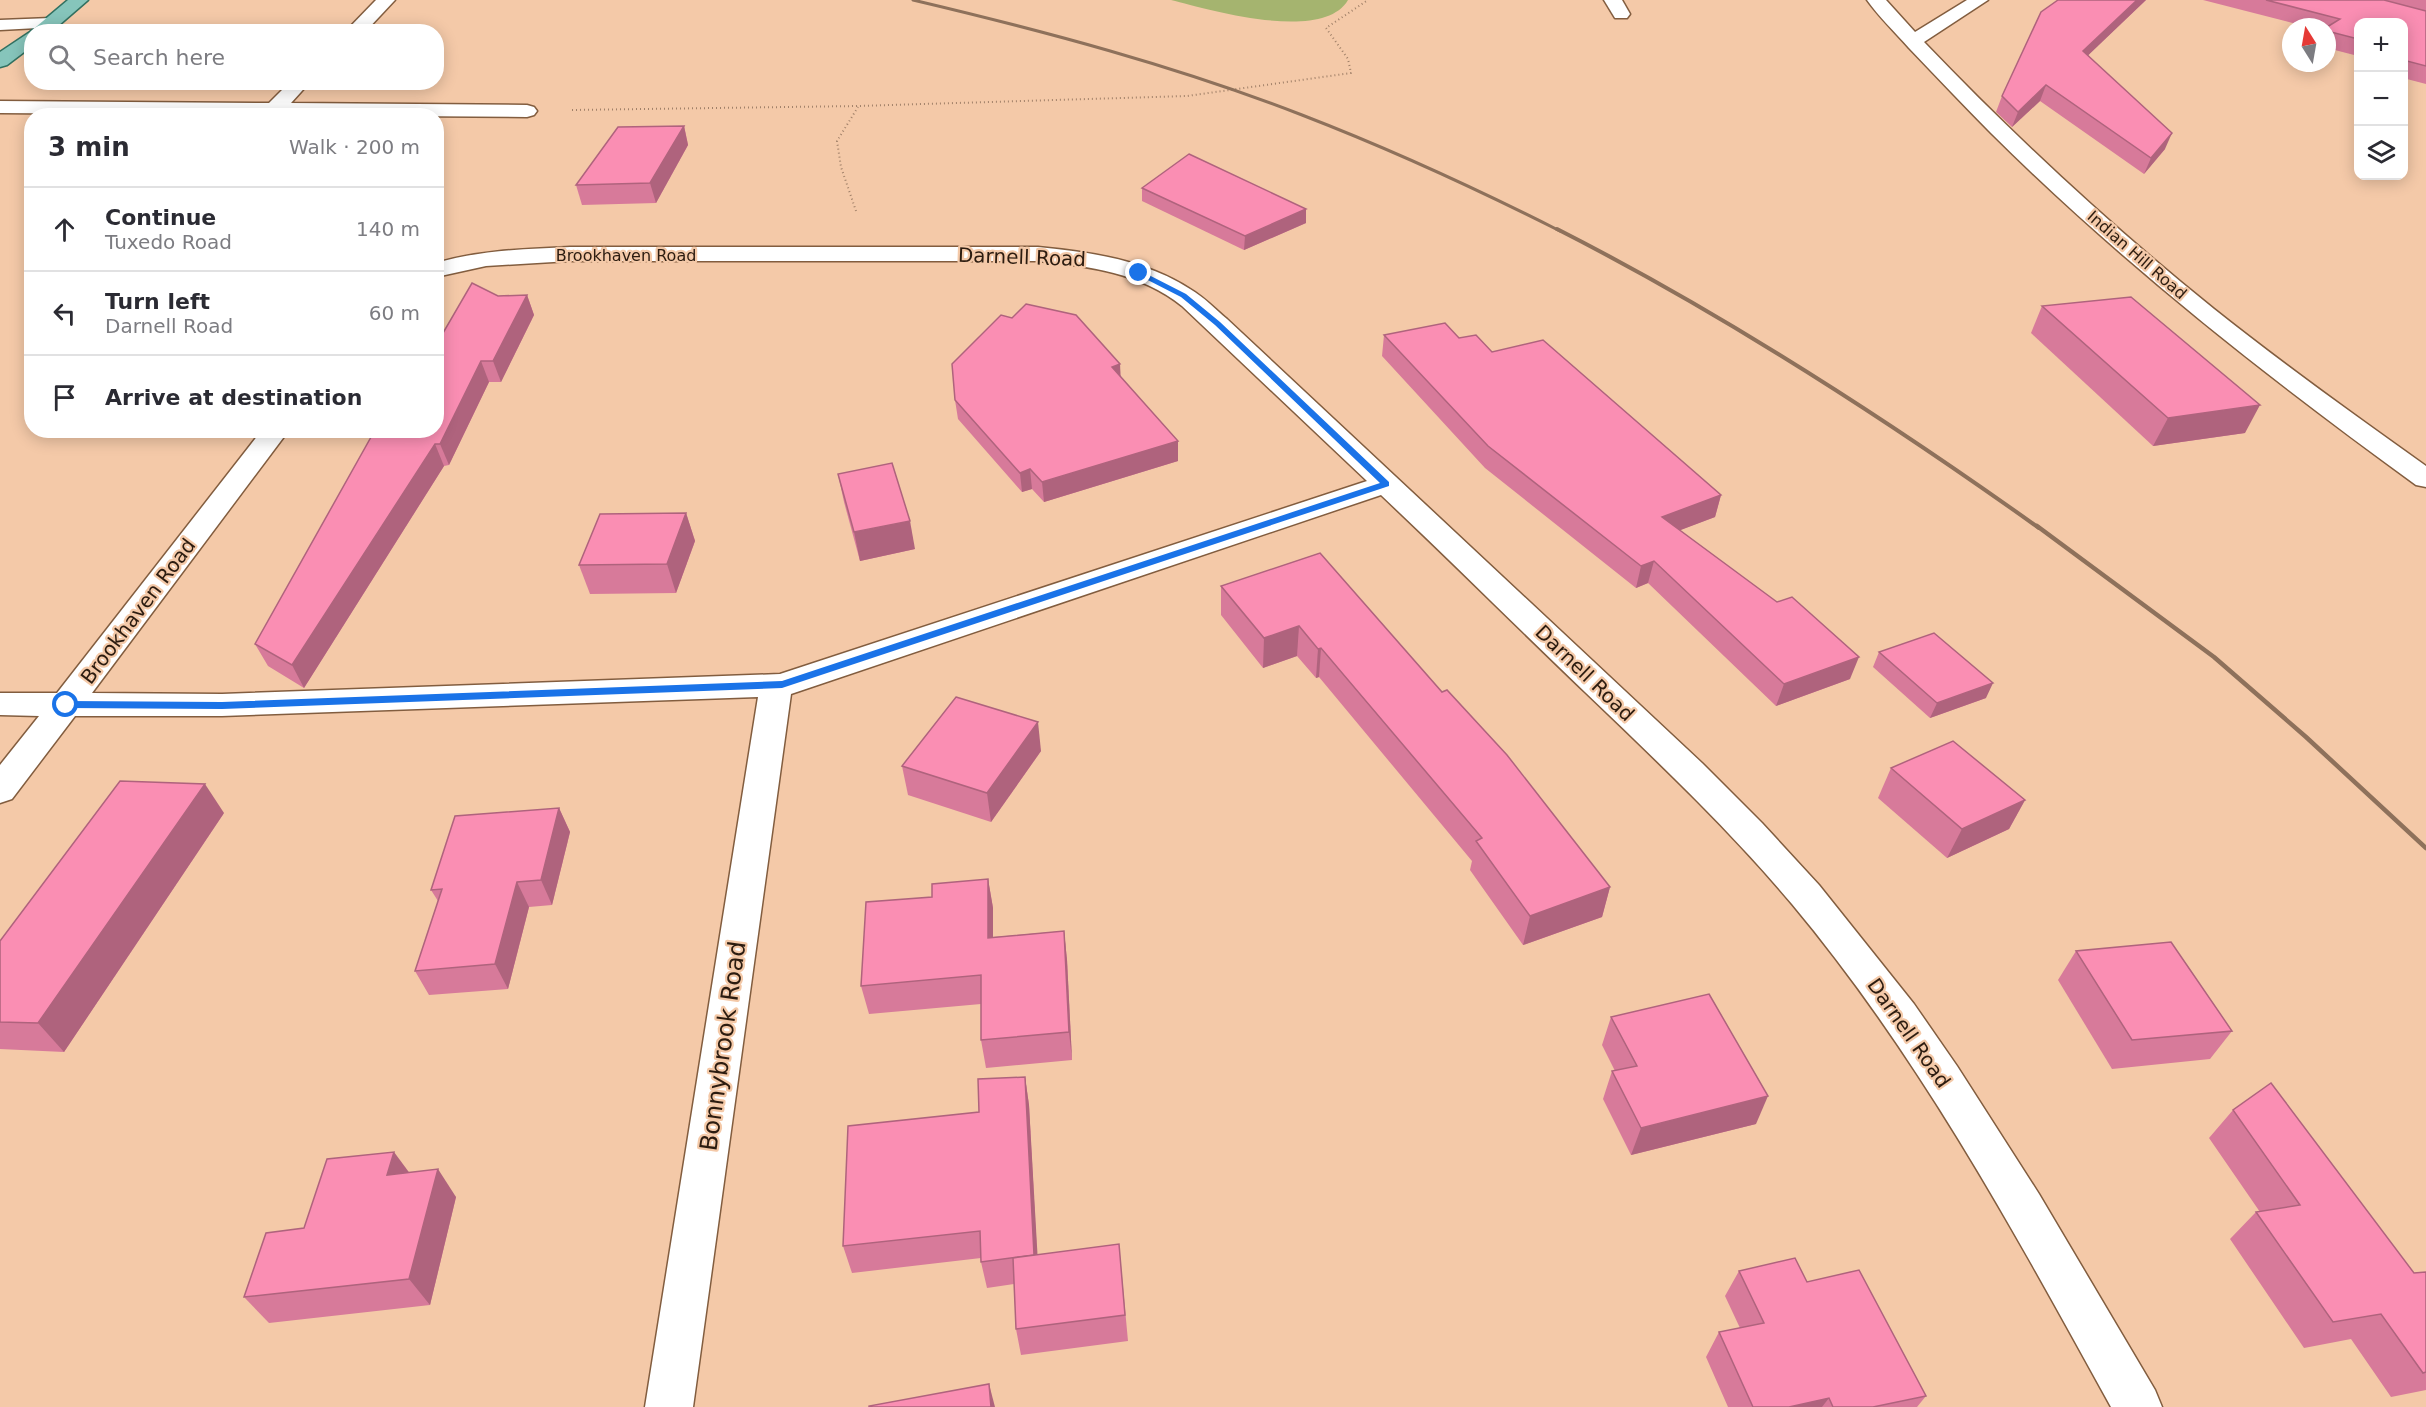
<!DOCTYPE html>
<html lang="en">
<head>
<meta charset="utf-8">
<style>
	:root { --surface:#fff; --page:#f2f2f3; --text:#2b2b33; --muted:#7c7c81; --line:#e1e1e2 }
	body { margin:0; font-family:"DejaVu Sans",sans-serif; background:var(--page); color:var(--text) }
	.controls { position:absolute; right:18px; top:18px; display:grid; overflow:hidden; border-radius:12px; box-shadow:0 3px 15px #0003 }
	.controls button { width:54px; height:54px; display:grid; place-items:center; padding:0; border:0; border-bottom:2px solid var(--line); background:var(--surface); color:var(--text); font:30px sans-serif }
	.compass { position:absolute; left:2282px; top:18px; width:54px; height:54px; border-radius:50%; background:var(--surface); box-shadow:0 3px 15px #0003; rotate:349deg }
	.stop { position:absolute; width:18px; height:18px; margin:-14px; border:4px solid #1a73e8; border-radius:50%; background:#fff }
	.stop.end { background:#1a73e8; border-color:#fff; box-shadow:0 2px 6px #0008 }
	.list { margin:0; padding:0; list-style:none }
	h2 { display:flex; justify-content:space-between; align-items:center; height:78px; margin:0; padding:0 24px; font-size:26px }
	h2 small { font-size:20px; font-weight:400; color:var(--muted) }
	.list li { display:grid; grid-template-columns:39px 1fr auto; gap:18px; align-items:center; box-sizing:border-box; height:84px; padding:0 24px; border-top:2px solid var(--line) }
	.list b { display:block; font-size:22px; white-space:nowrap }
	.list p { margin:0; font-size:20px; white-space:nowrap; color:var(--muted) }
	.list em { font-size:20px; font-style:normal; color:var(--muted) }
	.icon { flex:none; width:33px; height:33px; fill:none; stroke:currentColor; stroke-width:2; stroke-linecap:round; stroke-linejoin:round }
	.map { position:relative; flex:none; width:2426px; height:1407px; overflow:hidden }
	.search { position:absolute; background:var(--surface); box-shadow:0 3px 15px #0003; left:24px; top:24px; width:420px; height:66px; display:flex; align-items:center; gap:15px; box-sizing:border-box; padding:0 21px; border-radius:24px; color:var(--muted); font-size:22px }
	.panel { position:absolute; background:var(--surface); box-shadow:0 3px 15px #0003; left:24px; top:108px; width:420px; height:330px; border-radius:24px }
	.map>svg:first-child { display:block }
</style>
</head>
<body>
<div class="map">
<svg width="2426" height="1407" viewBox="0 0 2426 1407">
	<rect width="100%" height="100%" fill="#f4c9a8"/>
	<path fill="#a5b46f" d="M1171,0H1348C1323,43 1210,10 1171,0Z"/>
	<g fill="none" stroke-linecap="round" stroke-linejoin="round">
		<defs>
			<g id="minor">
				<polygon points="376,0 395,0 365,32 345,32"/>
				<polygon points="1604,0 1622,0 1630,14 1627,18 1615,18"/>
				<path d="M1867,0H1886L1915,32L1967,0H1988L1924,42C2015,137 2112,227 2214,309C2283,364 2354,415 2426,466V487L2416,485C2266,376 2122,263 1991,133C1963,105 1936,76 1909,48C1895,32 1879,17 1867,0Z"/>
				<polygon points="51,18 57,19 60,23 57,27 0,30 0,20"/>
				<polygon points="290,82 310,82 291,103 527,105 534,107 537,111 534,115 527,117 0,113 0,101 269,103"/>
				<path d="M570,247H1038C1091,252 1145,260 1190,289C1204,297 1215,309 1227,319L1702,763L1762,823L1819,885L1914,1004L1957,1066L2039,1194L2155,1390L2162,1407H2111C2015,1233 1920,1057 1792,904C1728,828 1656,760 1585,692C1517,627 1450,560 1381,495L791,694L693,1407H645L758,697L222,716H75L12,799L0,803V765L39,716L0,715V693H57L262,430H289L92,693L222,694L780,674L1367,481L1182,306C1141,273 1089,266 1038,261H570L486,266L436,277V263C480,250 525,249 570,247Z"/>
			</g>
			<polygon id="major" points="68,0 88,0 51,32 32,32 32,46 7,65 0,67 0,52 30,32"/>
		</defs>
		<use href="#minor" stroke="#825d3f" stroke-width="3"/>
		<use href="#major" stroke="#327161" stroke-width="3"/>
		<g stroke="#a18169" stroke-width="2" stroke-dasharray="1 3" stroke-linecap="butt">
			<polyline points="572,110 858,106 1187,96 1351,73 1348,59 1326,28 1368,0"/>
			<polyline points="856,211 841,167 837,141 858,107"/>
		</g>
		<use href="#minor" fill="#fff" fill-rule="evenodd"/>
		<use href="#major" fill="#86c5bb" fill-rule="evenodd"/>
		<path stroke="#8e715b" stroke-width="3" d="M913,0C1044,31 1176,66 1302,115C1390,149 1475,188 1560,231"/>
		<path stroke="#8e715b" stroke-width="4" d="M1557,229C1726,315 1885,418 2039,528"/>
		<polyline stroke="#8e715b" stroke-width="4.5" points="2037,526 2214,657 2306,737 2426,848"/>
	</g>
	<g fill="#d77a9a">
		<polygon points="2058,0 2146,0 2088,55 2165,149 2144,174 2040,101 2012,127 1996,112 2002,96"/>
		<polygon points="2203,0 2426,0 2426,84 2403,78 2403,22 2358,22 2358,56 2327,48 2327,27 2308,27"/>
		<polygon points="684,126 688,145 656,203 582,205 576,185"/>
		<polygon points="1142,188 1306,223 1244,250 1142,201"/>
		<polygon points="527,295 534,315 501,382 489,382 449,465 444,466 304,688 268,666 255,644 436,430 498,296"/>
		<polygon points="2042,306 2245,433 2153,446 2031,333"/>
		<polygon points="1384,335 1459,338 1492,352 1721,495 1715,517 1680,530 1850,679 1776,706 1648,583 1636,588 1485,468 1382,356"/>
		<polygon points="1121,378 1178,441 1178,461 1044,502 1032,489 1022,492 958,419 955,400"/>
		<polygon points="838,474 915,549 860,561 844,502"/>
		<polygon points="686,513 695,541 676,593 590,594 579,565"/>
		<polygon points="1320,553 1610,887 1602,917 1523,945 1470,870 1472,861 1319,677 1316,678 1297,656 1263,668 1221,615 1221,586"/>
		<polygon points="1879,652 1986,698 1930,718 1873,667"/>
		<polygon points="1041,751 991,822 908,795 902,766"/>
		<polygon points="1891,768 2025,800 2009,829 1947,858 1878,798"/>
		<polygon points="559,808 570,832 552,905 529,907 508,989 429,995 415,971 438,901 431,890"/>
		<polygon points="224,813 64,1052 0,1049 0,941"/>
		<polygon points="988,879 993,908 993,937 1064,931 1067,960 1072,1060 986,1068 981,1040 981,1004 869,1014 861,986 932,897"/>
		<polygon points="2076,951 2232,1031 2210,1059 2112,1069 2058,980"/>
		<polygon points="1611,1017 1756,1124 1631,1155 1603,1099 1612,1071 1615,1071 1602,1045"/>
		<polygon points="1025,1077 1029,1105 1037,1255 1119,1244 1128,1341 1021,1355 1016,1329 1014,1284 987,1288 981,1262 981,1258 852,1273 843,1246 979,1112"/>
		<polygon points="2233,1110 2414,1273 2426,1272 2426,1390 2391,1397 2351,1339 2304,1348 2230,1239 2256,1212 2260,1212 2209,1138"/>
		<polygon points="409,1173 456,1197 430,1305 269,1323 244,1297 304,1228"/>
		<polygon points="1739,1271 1807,1282 1926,1396 1917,1407 1728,1407 1706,1357 1719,1332 1740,1328 1725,1296"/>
	</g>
	<g fill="#af637d">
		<polygon points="2137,0 2146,0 2077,66 2083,51"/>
		<polygon points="2046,85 2040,101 2012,127 2018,112"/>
		<polygon points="684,126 688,145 656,203 650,183"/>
		<polygon points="2172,133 2165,149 2144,174 2151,158"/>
		<polygon points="1306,209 1306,223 1244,250 1245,236"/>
		<polygon points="527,295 534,315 501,382 493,361"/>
		<polygon points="481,361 489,382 449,465 440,444"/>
		<polygon points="1120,364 1121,383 1112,367"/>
		<polygon points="2260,405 2245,433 2153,446 2168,418"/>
		<polygon points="1178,441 1178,461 1044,502 1042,482"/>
		<polygon points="435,444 444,466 304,688 292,665"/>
		<polygon points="1030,469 1032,489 1022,492 1020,473"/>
		<polygon points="1721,495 1715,517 1657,539 1662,517"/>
		<polygon points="686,513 695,541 676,593 667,564"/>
		<polygon points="910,521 915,549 860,561 854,532"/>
		<polygon points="1654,561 1648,583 1636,588 1641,566"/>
		<polygon points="1299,626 1297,656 1263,668 1264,638"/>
		<polygon points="1321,648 1319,677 1316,678 1318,649"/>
		<polygon points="1859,657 1850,679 1776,706 1784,684"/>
		<polygon points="1993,683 1986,698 1930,718 1937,703"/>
		<polygon points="1038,722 1041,751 991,822 987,793"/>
		<polygon points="205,784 224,813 64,1052 38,1023"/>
		<polygon points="2025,800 2009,829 1947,858 1962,829"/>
		<polygon points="559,808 570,832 552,905 541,880"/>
		<polygon points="988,879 993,908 993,966 988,938"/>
		<polygon points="517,882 529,907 508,989 495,964"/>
		<polygon points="1610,887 1602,917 1523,945 1530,916"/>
		<polygon points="1064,931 1067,960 1072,1060 1069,1032"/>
		<polygon points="1025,1077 1029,1105 1039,1281 1034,1255"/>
		<polygon points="1768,1096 1756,1124 1631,1155 1641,1128"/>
		<polygon points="394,1152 414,1179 387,1175"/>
		<polygon points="438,1169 456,1197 430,1305 409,1279"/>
		<polygon points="989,1384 995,1407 991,1407"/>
		<polygon points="1829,1398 1822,1407 1789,1407"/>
	</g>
	<g fill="#fa8eb3" stroke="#af637d" stroke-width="1.5">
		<polygon points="2058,0 2137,0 2083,51 2172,133 2151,158 2046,85 2018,112 2002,96 2041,12"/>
		<polygon points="2266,0 2384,0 2426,11 2426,66 2403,60 2403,22 2358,22 2358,39 2327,31 2327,27 2340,19"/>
		<polygon points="684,126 650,183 576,185 618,127"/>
		<polygon points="1189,154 1306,209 1245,236 1142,188"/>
		<polygon points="472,283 498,296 527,295 493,361 481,361 440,444 435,444 292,665 255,644 375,430 436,430 436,345"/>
		<polygon points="2131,297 2260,405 2168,418 2042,306"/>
		<polygon points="1026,304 1076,315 1120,364 1112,367 1178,441 1042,482 1030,469 1020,473 955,400 952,364 1001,315 1012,318"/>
		<polygon points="1445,323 1459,338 1476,335 1492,352 1543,340 1721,495 1662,517 1777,602 1792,597 1859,657 1784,684 1654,561 1641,566 1488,446 1384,335"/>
		<polygon points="892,463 910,521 854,532 838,474"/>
		<polygon points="686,513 667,564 579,565 600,514"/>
		<polygon points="1320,553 1442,692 1447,690 1507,755 1610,887 1530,916 1476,841 1482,838 1321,648 1318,649 1299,626 1264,638 1221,586"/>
		<polygon points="1934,633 1993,683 1937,703 1879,652"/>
		<polygon points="956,697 1038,722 987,793 902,766"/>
		<polygon points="1953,741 2025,800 1962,829 1891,768"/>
		<polygon points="120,781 205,784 38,1023 0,1022 0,941"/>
		<polygon points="559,808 541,880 517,882 495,964 415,971 442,889 431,890 455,816"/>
		<polygon points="988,879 988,938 1064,931 1069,1032 981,1040 981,975 861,986 866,902 932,897 932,884"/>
		<polygon points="2171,942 2232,1031 2132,1040 2076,951"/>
		<polygon points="1709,994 1768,1096 1641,1128 1612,1071 1637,1066 1611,1017"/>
		<polygon points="1025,1077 1034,1255 981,1262 980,1231 843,1246 848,1126 979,1112 978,1079"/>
		<polygon points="2271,1083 2414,1273 2426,1272 2426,1372 2423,1373 2381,1314 2333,1322 2256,1212 2300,1205 2233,1110"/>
		<polygon points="394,1152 387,1175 438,1169 409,1279 244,1297 266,1233 304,1228 327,1159"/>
		<polygon points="1119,1244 1125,1315 1016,1329 1013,1258"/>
		<polygon points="1795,1258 1807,1282 1859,1270 1926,1396 1873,1407 1833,1407 1829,1398 1789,1407 1753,1407 1719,1332 1764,1323 1739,1271"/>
		<polygon points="989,1384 991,1407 869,1407 869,1406"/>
	</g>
	<polygon fill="#1a73e8" points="1136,271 1141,271 1186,294 1220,322 1389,482 1389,486 782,688 222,709 66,708 61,705 66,701 222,702 782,681 1380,483 1215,325 1181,297 1136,274"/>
	<g text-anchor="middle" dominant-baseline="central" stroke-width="4.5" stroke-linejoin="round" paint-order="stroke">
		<g font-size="16" fill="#2c1c10" stroke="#f4c9a8">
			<text x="626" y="255">Brookhaven Road</text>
			<text transform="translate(2137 255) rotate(41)">Indian Hill Road</text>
		</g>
		<g font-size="20" fill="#2c1c10" stroke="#f4c9a8">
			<text transform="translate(1022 257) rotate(2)">Darnell Road</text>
			<text transform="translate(138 611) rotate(-53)">Brookhaven Road</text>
			<text transform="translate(1585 673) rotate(44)">Darnell Road</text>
			<text transform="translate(1909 1033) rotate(55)">Darnell Road</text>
		</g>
		<g font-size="24" fill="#2c1c10" stroke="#f4c9a8">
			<text transform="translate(723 1046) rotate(-82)">Bonnybrook Road</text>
		</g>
	</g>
</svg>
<div class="controls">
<button>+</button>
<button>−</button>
<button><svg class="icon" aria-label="layers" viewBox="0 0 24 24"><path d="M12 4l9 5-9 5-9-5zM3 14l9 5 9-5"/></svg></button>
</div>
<svg class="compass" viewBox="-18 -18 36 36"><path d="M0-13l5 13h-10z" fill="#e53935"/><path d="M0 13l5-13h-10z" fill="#7c7c81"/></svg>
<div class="stop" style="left:66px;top:705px"></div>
<div class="stop end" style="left:1139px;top:273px"></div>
<div class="search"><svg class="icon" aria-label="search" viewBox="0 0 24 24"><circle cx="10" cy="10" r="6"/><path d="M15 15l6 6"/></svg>Search here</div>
<section class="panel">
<h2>3 min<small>Walk · 200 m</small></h2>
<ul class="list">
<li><svg class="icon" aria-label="ahead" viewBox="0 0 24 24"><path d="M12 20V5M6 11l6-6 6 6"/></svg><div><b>Continue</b><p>Tuxedo Road</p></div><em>140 m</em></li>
<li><svg class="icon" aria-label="left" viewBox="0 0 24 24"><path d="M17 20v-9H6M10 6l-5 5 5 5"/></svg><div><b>Turn left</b><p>Darnell Road</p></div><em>60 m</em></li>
<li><svg class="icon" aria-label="arrive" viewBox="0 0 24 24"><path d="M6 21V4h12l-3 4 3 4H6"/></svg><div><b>Arrive at destination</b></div></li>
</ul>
</section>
</div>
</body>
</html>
